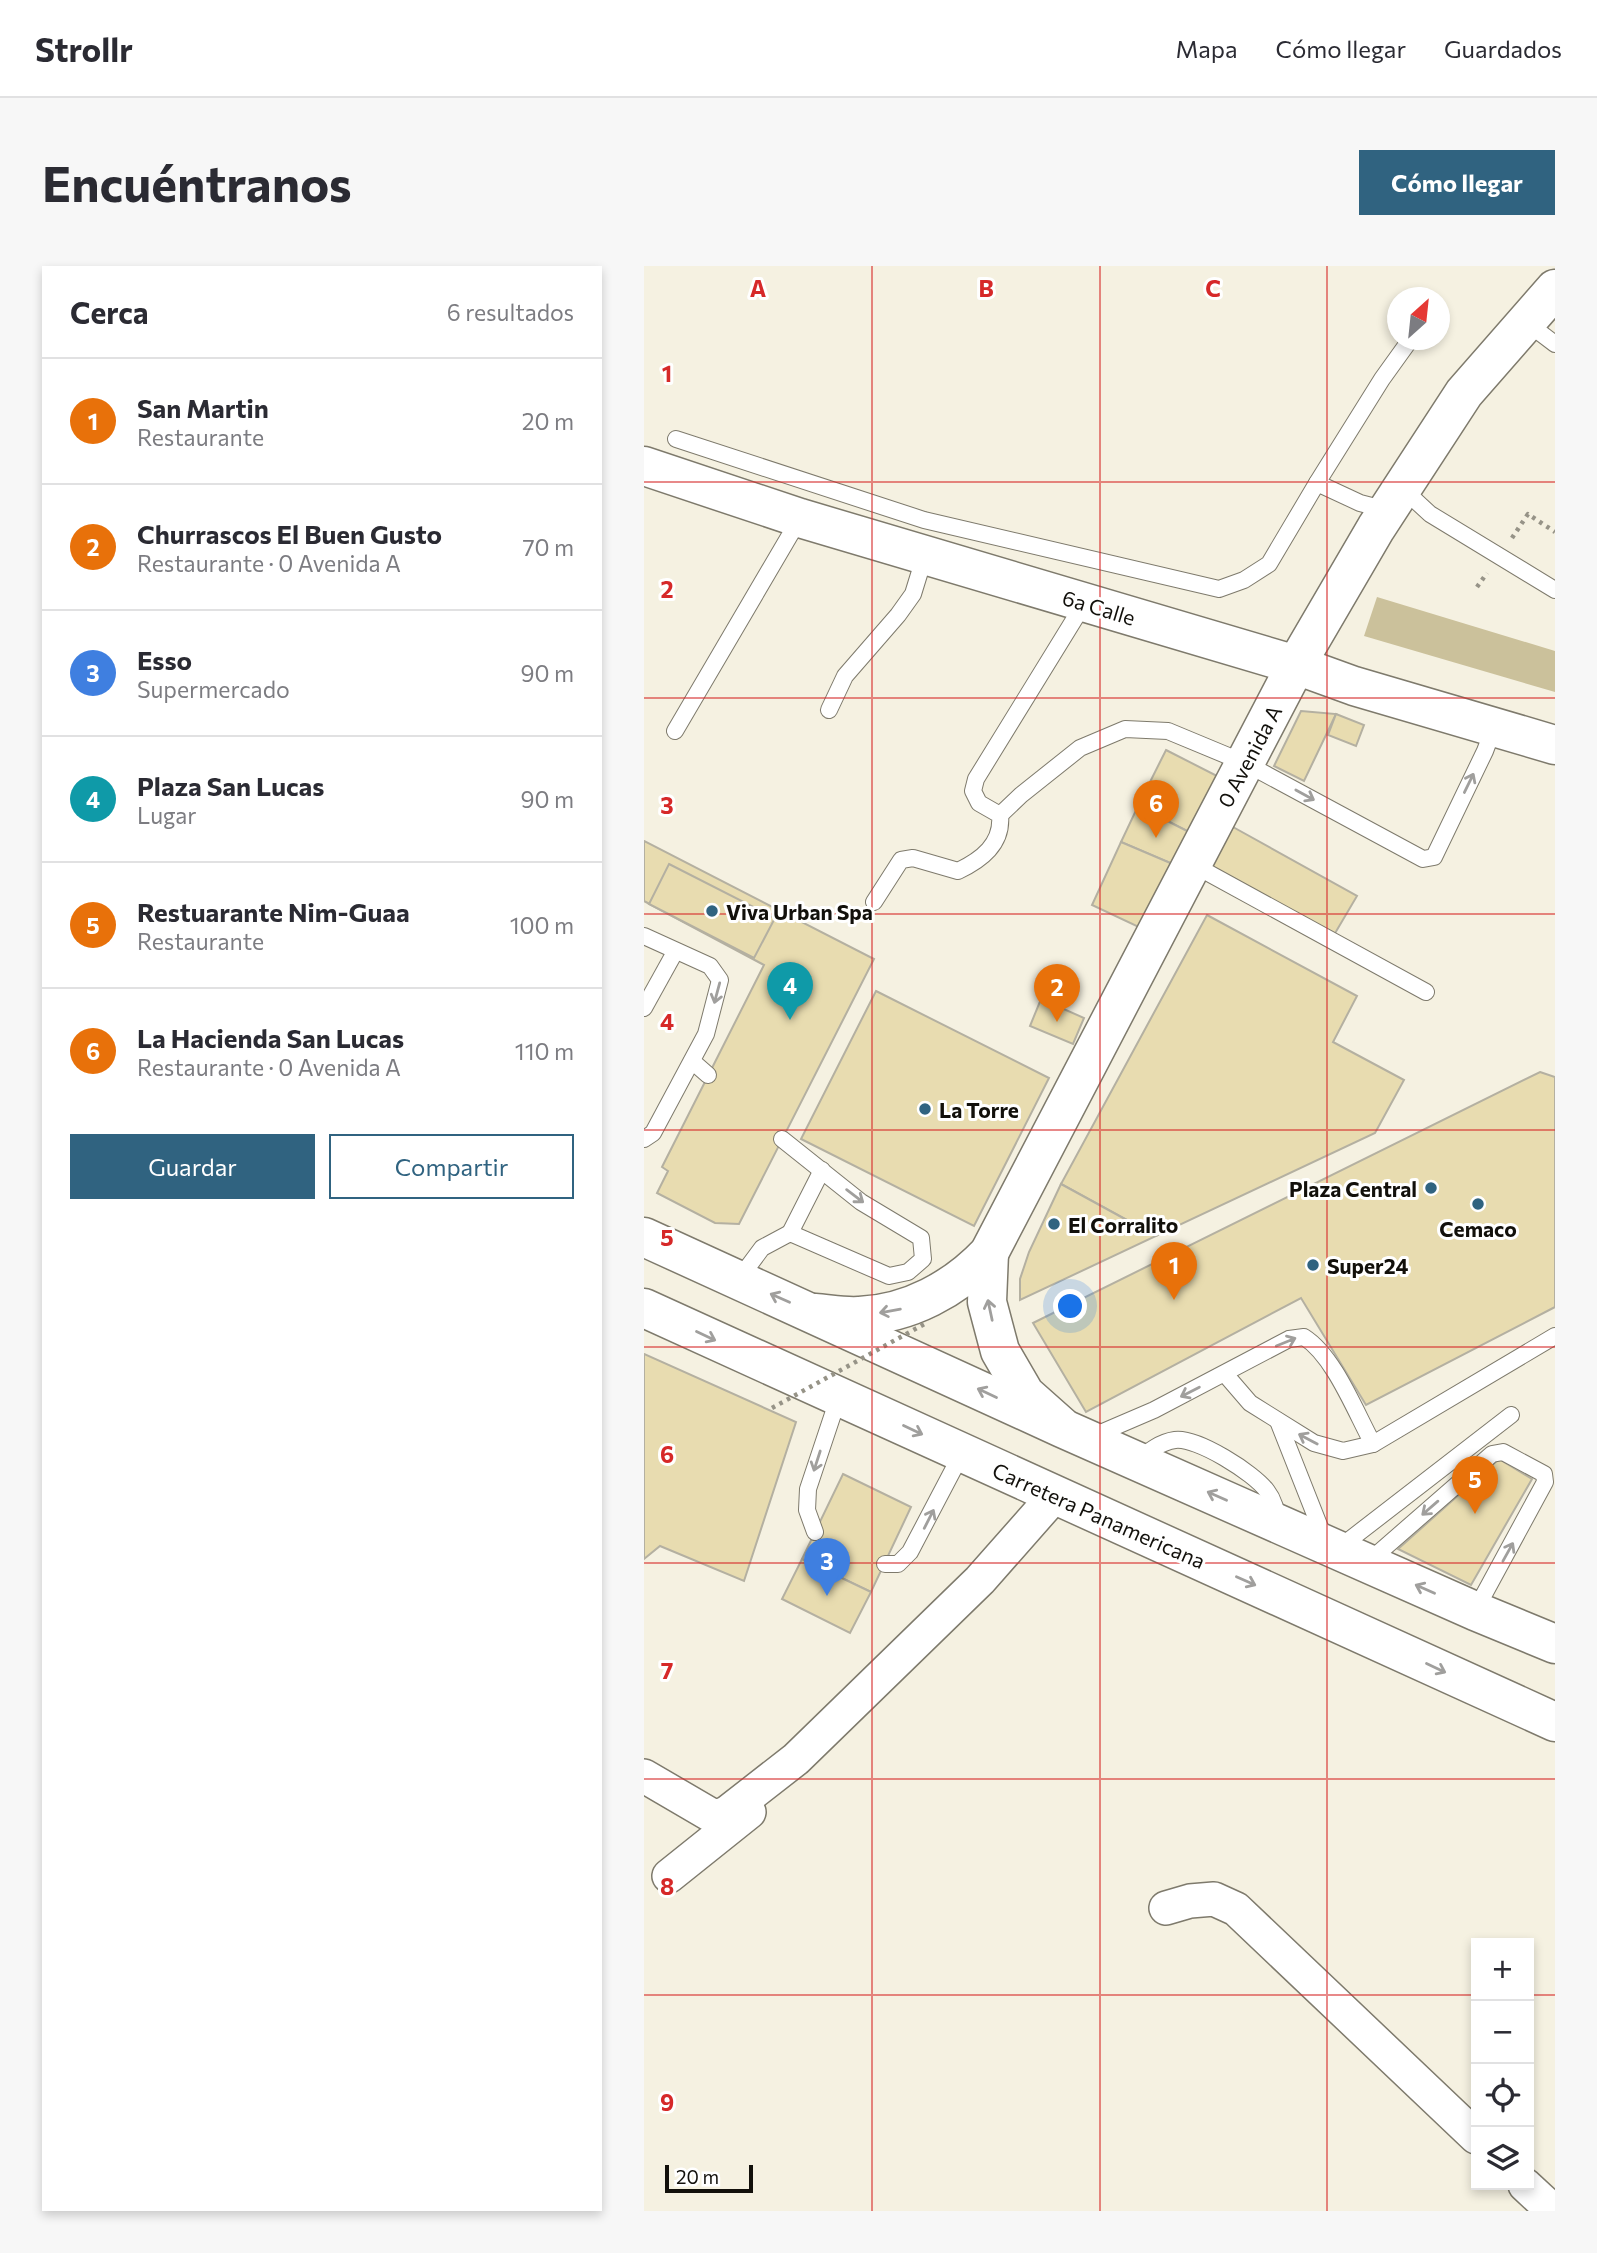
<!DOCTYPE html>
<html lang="es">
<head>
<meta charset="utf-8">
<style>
	:root { --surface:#fff; --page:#f7f7f7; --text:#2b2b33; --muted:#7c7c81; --line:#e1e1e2; --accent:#306380 }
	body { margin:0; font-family:Commissioner,sans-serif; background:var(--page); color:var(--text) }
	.controls { position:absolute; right:21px; bottom:21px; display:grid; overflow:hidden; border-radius:0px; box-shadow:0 4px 10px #0003 }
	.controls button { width:63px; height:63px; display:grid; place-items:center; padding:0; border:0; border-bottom:2px solid var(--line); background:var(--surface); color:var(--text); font:35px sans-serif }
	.compass { position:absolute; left:743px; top:21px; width:63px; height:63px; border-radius:50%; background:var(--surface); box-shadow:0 4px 10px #0003; rotate:27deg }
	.scale { position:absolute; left:21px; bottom:18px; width:88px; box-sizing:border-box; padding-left:7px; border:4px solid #12100b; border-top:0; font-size:19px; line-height:24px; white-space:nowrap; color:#12100b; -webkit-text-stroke:5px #fff; paint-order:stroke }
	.you { position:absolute; left:427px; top:1041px; width:24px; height:24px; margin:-18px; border:5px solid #fff; border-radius:50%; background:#1a73e8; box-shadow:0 0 0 10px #1a73e833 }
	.badge { display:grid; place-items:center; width:46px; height:46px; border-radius:50%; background:var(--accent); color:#fff; font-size:23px; font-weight:700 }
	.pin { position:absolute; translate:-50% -58px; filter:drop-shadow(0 2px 4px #0008) }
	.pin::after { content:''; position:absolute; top:37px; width:24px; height:21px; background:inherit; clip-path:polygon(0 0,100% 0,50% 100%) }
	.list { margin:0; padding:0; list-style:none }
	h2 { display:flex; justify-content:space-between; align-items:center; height:91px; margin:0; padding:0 28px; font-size:30px }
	h2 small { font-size:23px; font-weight:400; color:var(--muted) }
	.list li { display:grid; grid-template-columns:46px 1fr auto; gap:21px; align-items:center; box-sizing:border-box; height:126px; padding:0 28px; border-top:2px solid var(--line) }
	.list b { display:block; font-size:26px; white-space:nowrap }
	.list p { margin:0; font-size:23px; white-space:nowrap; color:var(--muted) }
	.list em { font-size:23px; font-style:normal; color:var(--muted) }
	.actions { display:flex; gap:14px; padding:21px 28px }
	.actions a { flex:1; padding:16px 0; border:2px solid var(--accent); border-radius:0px; text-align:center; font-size:24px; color:var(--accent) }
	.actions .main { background:var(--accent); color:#fff }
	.icon { flex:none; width:38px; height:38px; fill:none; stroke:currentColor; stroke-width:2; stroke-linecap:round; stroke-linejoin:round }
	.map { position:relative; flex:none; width:911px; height:1945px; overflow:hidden; border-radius:0px }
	header { display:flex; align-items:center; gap:42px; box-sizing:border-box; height:98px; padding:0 35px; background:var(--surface); border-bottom:2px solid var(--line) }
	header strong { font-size:33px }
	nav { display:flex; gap:38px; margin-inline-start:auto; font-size:24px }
	.intro { display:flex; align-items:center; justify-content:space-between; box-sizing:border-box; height:168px; padding:0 42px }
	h1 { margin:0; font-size:49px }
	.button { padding:18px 32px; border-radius:0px; background:var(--accent); color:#fff; font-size:24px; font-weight:700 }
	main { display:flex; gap:42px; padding:0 42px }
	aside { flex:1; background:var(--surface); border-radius:0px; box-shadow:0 4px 10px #0003 }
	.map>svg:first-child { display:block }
</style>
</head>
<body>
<header>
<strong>Strollr</strong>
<nav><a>Mapa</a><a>Cómo llegar</a><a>Guardados</a></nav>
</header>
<div class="intro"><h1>Encuéntranos</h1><a class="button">Cómo llegar</a></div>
<main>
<aside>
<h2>Cerca<small>6 resultados</small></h2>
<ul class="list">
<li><span class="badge" style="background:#e8710a">1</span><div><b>San Martin</b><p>Restaurante</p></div><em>20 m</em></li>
<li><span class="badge" style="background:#e8710a">2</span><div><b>Churrascos El Buen Gusto</b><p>Restaurante · 0 Avenida A</p></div><em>70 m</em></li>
<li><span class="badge" style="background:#3f7fe0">3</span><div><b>Esso</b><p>Supermercado</p></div><em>90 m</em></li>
<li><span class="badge" style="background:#0f9aa8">4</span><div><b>Plaza San Lucas</b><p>Lugar</p></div><em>90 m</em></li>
<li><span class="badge" style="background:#e8710a">5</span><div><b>Restuarante Nim-Guaa</b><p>Restaurante</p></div><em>100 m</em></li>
<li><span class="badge" style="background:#e8710a">6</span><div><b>La Hacienda San Lucas</b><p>Restaurante · 0 Avenida A</p></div><em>110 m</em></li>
</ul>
<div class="actions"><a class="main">Guardar</a><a>Compartir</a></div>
</aside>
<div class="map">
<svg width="911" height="1945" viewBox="0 0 911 1945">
	<rect width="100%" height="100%" fill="#f5f1e1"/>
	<polygon fill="#cbc19b" points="733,331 911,385 911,426 720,370"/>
	<g fill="#e8dcb0" stroke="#b4b0a1" stroke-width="2">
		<polygon points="657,445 692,448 660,515 630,500"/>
		<polygon points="692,448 720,459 712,480 684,469"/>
		<polygon points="522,484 575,511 547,567 494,540"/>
		<polygon points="494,540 547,567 531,599 477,576"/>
		<polygon points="589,561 713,630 690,669 567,600"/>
		<polygon points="0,575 230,693 95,958 71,957 13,927 24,905 18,901 120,699 0,635"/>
		<polygon points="477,576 531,599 501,664 448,639"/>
		<polygon points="25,598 131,652 110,692 5,638"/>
		<polygon points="563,649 713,730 689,776 760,814 731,867 512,970 417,918"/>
		<polygon points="232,725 405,812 330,960 157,873"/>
		<polygon points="397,733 440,752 429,778 386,760"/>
		<polygon points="896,806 911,811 911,1041 722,1139 657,1032 442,1146 389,1057"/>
		<polygon points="417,918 512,970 376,1034 376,1013 385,986"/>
		<polygon points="0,1088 152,1156 100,1315 16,1280 0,1293"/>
		<polygon points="855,1193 888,1213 827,1319 754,1283"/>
		<polygon points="199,1208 267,1241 227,1326 158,1293"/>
		<polygon points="158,1293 227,1326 206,1367 138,1333"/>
	</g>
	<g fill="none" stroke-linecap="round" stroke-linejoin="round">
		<defs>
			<g id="lane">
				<polyline points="882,56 911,78"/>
				<polyline points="32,173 280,254 575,323 600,314 625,298 673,217 716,237 743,244"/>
				<polyline points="673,217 738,113 766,74"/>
				<polyline points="758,222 786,248 911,324"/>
				<polyline points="185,444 201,410 254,349 269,328 281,289"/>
				<polyline points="31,465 156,252"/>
				<polyline points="356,549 377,529 436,482 481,463 524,465 601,497 779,593 790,591 841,485 850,461"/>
				<polyline points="548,598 782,726"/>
				<path d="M230,636L257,594L269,592L314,605C337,594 359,578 356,549L335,537L329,525L332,513L441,336"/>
				<polyline points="0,670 66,700 76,714 62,768 9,867 0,873"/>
				<polyline points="0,742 31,686"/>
				<polyline points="48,795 64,809"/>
				<polyline points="146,967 178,904"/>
				<polyline points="95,1013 118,982 146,967 245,1010 264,1006 279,993 277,972 217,936 138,873"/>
				<polyline points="581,1108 606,1137 670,1177 699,1185 729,1178 911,1070"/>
				<polyline points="634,1155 681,1274"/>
				<path d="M447,1171L510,1144L645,1073L660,1071C690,1090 711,1145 729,1178"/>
				<path d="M493,1195C504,1186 516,1176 531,1174C553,1171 610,1207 623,1225C630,1234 632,1244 634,1255"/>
				<polyline points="171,1266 163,1244 164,1223 195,1130"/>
				<polyline points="695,1282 867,1149"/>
				<polyline points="723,1297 848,1188 859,1186 900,1208 901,1216 831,1345"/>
				<polyline points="241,1298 254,1298 266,1286 318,1187"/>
			</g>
			<g id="street">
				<polyline points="0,1510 72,1552 84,1546 152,1493 336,1314 411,1229"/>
				<polyline points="25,1610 105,1546"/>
				<polyline points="522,1642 546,1635 570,1633 592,1643 832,1871"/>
				<polyline points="881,1919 909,1945"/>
			</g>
			<g id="secondary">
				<polyline points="0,200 156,252 652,399 710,420 911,479"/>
				<polyline points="345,987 343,1036 356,1085 381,1128 417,1160"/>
				<path d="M171,1047C185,1048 200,1051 215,1050C265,1048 311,1023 345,987L652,399L732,262L820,127L911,23"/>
			</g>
			<g id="highway">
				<polyline points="0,971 418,1162 831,1345 911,1378"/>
				<polyline points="0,1042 911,1456"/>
			</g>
		</defs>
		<use href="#lane" stroke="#7e7a6c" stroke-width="18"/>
		<use href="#street" stroke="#7e7a6c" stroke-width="36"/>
		<use href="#secondary" stroke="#7e7a6c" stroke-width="41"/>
		<use href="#highway" stroke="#7e7a6c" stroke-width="41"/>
		<g stroke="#969387" stroke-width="4.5" stroke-dasharray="3.5 5" stroke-linecap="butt">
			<polyline points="868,272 884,248 911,266"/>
			<polyline points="833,321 843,307"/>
		</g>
		<use href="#lane" stroke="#fff" stroke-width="16"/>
		<use href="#street" stroke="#fff" stroke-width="33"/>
		<use href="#secondary" stroke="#fff" stroke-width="38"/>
		<use href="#highway" stroke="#fff" stroke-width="38"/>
		<polyline stroke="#969387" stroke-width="4.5" stroke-dasharray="3.5 5" stroke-linecap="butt" points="128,1142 284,1056"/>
	</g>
	<defs><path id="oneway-shaft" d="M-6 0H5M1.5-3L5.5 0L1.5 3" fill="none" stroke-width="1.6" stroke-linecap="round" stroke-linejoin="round" transform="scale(1.75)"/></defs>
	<g stroke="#a09f9d">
		<use href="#oneway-shaft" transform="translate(825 517) rotate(-64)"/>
		<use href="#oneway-shaft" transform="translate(661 529) rotate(29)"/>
		<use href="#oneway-shaft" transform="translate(73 727) rotate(105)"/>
		<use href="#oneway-shaft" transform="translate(211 930) rotate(37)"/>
		<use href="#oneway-shaft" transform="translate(136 1032) rotate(-156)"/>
		<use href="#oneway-shaft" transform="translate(346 1044) rotate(-102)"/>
		<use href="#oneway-shaft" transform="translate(246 1045) rotate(170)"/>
		<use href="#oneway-shaft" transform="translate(62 1070) rotate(25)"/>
		<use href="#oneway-shaft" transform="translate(642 1076) rotate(-22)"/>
		<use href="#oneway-shaft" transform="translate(546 1126) rotate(153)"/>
		<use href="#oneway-shaft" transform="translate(343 1127) rotate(-155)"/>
		<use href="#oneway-shaft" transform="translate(269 1164) rotate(25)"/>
		<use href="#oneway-shaft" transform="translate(664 1173) rotate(-152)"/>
		<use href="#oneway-shaft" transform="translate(173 1195) rotate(108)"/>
		<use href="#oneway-shaft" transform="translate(573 1230) rotate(-156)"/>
		<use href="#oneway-shaft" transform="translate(786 1242) rotate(139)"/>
		<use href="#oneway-shaft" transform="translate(285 1253) rotate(-63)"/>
		<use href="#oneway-shaft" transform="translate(864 1286) rotate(-61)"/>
		<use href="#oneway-shaft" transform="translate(602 1315) rotate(24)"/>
		<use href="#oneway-shaft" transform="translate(781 1323) rotate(-156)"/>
		<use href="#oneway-shaft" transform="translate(792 1402) rotate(25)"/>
	</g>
	<path fill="none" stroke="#d62828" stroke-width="2" stroke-opacity="0.55" d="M228,0V1945M456,0V1945M683,0V1945M0,216H911M0,432H911M0,648H911M0,864H911M0,1081H911M0,1297H911M0,1513H911M0,1729H832M885,1729H911"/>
	<g fill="#306380" stroke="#fff" stroke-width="2.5">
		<circle cx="68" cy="645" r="7"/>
		<circle cx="281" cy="843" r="7"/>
		<circle cx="787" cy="922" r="7"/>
		<circle cx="834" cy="938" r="7"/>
		<circle cx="410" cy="958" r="7"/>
		<circle cx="669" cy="999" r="7"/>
	</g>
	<g text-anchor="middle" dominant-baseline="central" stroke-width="6" stroke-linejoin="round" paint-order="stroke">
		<g font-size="21" fill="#12100b" stroke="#fff">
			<text transform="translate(455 341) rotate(17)">6a Calle</text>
			<text transform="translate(605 490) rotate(-62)">0 Avenida A</text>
			<text transform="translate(455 1249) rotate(24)">Carretera Panamericana</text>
		</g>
		<g font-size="21" font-weight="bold" fill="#12100b" stroke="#fff" text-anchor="start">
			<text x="82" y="645">Viva Urban Spa</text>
			<text x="295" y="843">La Torre</text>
			<text x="773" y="922" text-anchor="end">Plaza Central</text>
			<text x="424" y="958">El Corralito</text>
			<text x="834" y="962" text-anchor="middle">Cemaco</text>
			<text x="683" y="999">Super24</text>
		</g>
	</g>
	<g font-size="23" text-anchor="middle" font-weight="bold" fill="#d62828" stroke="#fff" stroke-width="6" stroke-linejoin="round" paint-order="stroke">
		<text x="114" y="31">A</text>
		<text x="342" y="31">B</text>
		<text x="569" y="31">C</text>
		<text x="23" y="116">1</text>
		<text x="23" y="332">2</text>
		<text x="23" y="548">3</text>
		<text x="23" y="764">4</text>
		<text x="23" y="980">5</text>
		<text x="23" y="1197">6</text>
		<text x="23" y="1413">7</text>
		<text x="23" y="1629">8</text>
		<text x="23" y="1845">9</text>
	</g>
</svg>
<div class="controls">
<button>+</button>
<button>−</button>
<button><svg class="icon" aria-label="locate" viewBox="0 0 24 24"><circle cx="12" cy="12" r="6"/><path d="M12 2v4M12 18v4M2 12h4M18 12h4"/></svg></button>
<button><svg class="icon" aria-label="layers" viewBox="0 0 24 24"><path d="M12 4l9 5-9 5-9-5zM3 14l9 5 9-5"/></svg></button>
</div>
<svg class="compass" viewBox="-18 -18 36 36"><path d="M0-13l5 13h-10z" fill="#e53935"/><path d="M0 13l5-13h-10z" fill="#7c7c81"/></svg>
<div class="scale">20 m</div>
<div class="you"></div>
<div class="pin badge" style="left:530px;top:1034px;background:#e8710a">1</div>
<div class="pin badge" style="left:413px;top:756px;background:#e8710a">2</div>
<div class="pin badge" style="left:183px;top:1330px;background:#3f7fe0">3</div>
<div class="pin badge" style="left:146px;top:754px;background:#0f9aa8">4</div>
<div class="pin badge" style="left:831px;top:1248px;background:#e8710a">5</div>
<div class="pin badge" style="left:512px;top:572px;background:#e8710a">6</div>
</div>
</main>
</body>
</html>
